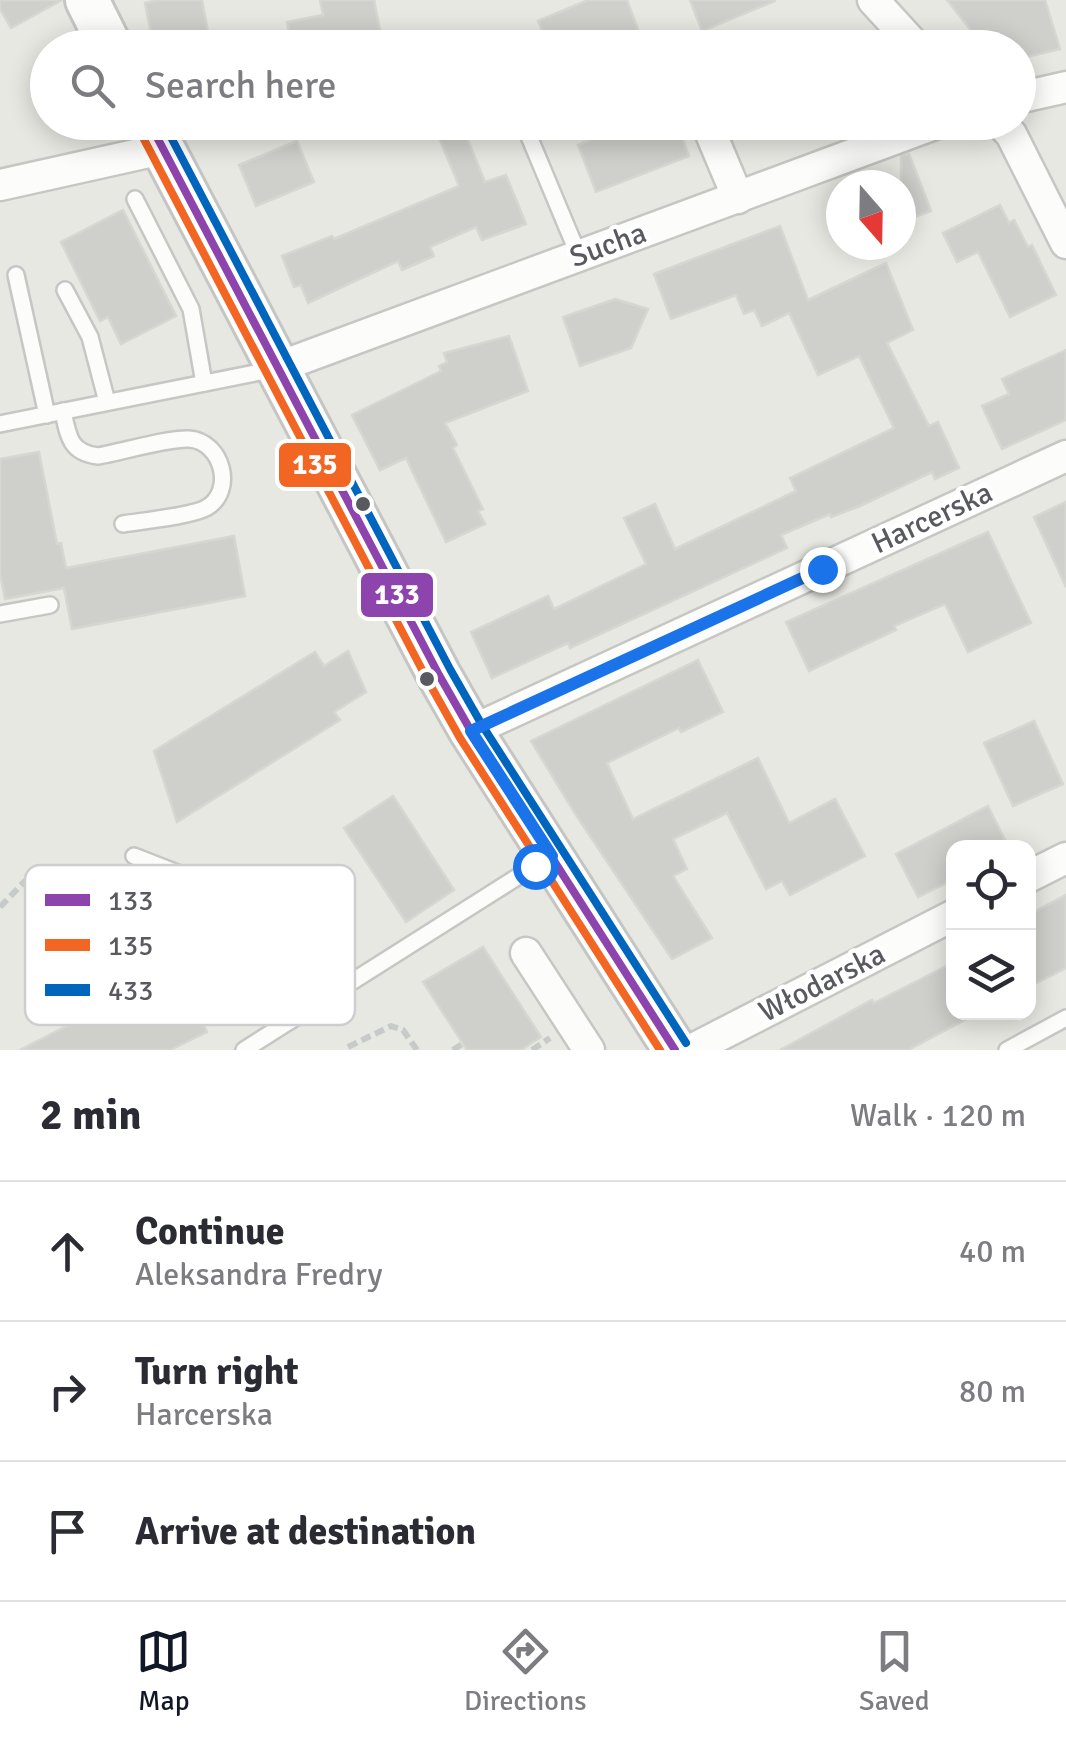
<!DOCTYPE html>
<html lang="en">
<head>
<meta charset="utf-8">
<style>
	:root { --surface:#fff; --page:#f7f7f7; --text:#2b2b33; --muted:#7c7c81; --line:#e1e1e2; --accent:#111827 }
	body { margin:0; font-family:Signika,sans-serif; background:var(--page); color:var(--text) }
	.controls { position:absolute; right:30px; bottom:30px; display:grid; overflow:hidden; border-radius:20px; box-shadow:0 5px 25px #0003 }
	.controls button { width:90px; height:90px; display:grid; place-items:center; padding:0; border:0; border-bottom:2px solid var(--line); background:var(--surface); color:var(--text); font:50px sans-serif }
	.compass { position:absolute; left:826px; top:170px; width:90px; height:90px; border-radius:50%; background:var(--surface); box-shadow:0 5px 25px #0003; rotate:160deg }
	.stop { position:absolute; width:30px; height:30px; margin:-22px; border:8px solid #1a73e8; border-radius:50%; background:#fff }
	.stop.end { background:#1a73e8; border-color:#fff; box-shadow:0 2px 10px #0008 }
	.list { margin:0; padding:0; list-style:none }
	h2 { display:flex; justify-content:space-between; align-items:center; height:130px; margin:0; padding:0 40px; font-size:42px }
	h2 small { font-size:32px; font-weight:400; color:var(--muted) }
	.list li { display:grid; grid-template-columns:65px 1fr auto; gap:30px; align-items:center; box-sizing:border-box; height:140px; padding:0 40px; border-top:2px solid var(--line) }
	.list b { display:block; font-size:38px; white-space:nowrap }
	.list p { margin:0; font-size:32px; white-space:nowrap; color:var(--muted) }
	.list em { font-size:32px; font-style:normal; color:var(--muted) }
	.icon { flex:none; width:55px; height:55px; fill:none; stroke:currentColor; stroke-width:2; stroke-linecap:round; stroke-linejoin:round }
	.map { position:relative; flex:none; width:1066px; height:1050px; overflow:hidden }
	.search { position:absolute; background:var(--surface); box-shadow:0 5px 25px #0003; left:30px; right:30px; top:30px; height:110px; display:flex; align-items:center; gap:25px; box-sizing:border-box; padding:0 35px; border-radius:55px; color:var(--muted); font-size:38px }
	.sheet { height:550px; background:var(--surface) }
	nav { display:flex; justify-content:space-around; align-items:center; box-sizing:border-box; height:140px; border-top:2px solid var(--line); background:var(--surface); font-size:28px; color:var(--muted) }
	nav a { display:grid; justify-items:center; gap:5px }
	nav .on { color:var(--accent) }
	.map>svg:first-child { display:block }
</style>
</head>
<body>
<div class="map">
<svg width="1066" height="1050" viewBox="0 0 1066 1050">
	<rect width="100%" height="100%" fill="#e8e8e2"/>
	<g fill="#cfcfcc" stroke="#d7d7d2" stroke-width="2.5">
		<polygon points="0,0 62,0 11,28 0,9"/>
		<polygon points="158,0 202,0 211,48 154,48 145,3"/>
		<polygon points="320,0 374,0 381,35 323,48 292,48 287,22 323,15"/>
		<polygon points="588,0 627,0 645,48 549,48 538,21"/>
		<polygon points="690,0 775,0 775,1 702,31"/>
		<polygon points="947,0 1045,0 1060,49 1018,59 1018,48 985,48"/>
		<polygon points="634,122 676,122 689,156 596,192 578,145"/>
		<polygon points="433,123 461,123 485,182 506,175 526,224 482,240 476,227 430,247 434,256 402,270 398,261 308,303 301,285 294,287 282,256 332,236 334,239 459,186"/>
		<polygon points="297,141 314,182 256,206 239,165"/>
		<polygon points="909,154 931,211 901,222 901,156"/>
		<polygon points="1000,205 1009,223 1014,220 1028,247 1032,245 1056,295 1010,317 978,252 957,262 943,233"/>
		<polygon points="123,210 176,316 121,344 108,317 100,321 61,242"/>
		<polygon points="780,226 808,300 886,263 913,330 887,343 929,426 938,422 959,468 935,479 932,472 860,506 831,517 830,514 781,535 787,548 570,648 568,643 492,678 471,632 548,596 554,609 646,564 624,518 655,504 675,549 796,491 790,478 894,428 859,356 818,375 789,313 762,326 754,310 744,314 736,295 671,319 654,274"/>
		<polygon points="615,299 648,309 631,348 580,366 563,317"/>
		<polygon points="509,336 528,391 445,423 457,445 453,448 483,509 478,511 485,524 446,542 406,458 380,470 352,415 441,371 439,366 447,362 444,353"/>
		<polygon points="1066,350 1066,420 1002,449 982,406 1009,394 1002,379"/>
		<polygon points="39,452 57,544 61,543 66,568 234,536 245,596 72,629 64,588 5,599 0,573 0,459"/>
		<polygon points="1066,502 1066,587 1034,517"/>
		<polygon points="988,532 1031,623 968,652 945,604 894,626 896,630 809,671 786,622"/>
		<polygon points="348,651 366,692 334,712 340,720 177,822 154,751 315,652 324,666"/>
		<polygon points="698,660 723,712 681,732 679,728 607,763 633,819 758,758 789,823 835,799 865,856 790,895 782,881 766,889 727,813 673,839 687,869 673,876 712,938 672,959 574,812 531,741"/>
		<polygon points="1034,721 1063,784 1013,806 984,743"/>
		<polygon points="393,796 454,890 406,922 344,828"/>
		<polygon points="988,806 1009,848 954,848 954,879 918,897 896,854"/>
		<polygon points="1066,895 1066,968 1028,987 1028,915"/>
		<polygon points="163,918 209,1019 202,1022 207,1032 170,1050 20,1050 117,1000 89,942 127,923 132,934"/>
		<polygon points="483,947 541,1037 521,1050 467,1050 423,982"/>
		<polygon points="954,962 954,1012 980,1012 908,1050 780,1050 872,1000 874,1003"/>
	</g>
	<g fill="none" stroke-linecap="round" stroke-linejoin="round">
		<defs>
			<g id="lane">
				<polyline points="523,122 579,256"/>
				<polyline points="135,199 191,309 204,383"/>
				<polyline points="16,275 47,415"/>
				<polyline points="65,290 90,337 107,402"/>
				<path d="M63,411C68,436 70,453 98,456C122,452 167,438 189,439C222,441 236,491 206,508C191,516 142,521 123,524"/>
				<polyline points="0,424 275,369"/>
				<polyline points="0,614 50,605"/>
				<polyline points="134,856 231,894 290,1021"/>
				<polyline points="244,1050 549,857"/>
				<polyline points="1007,1050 1066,1018"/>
			</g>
			<g id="street">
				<polyline points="873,0 917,48"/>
				<polyline points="1018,98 1066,87"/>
				<polyline points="706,122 738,198"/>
				<polyline points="999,122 1011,134 1066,243"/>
				<polyline points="0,185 162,149"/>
				<polyline points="276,368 940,122"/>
				<polyline points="471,731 1066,456"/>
				<polyline points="1028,877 1066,858"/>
				<polyline points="526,953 589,1050"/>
				<polyline points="691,1050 954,915"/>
			</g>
			<g id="secondary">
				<polyline points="87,0 111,48"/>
				<polyline points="149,122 439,675 471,731 675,1050"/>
			</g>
		</defs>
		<use href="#lane" stroke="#c6c6c4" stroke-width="20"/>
		<use href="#street" stroke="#c6c6c4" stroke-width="35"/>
		<use href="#secondary" stroke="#c5c5c4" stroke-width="48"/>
		<g stroke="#c6cac9" stroke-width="6" stroke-dasharray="10 5" stroke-linecap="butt">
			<polyline points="0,907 27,879"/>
			<polyline points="348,1047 391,1026 403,1030 417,1050"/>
			<polyline points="453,1050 462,1044"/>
			<polyline points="532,1050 550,1038"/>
		</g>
		<use href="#lane" stroke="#fcfcfb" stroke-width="15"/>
		<use href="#street" stroke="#fcfcfb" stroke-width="30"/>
		<use href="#secondary" stroke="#fcfcfb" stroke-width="42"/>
		<defs>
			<polyline id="bus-1" points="149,122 439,675 471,731 675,1050"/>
			<polyline id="bus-2" points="138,128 428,681 460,738 660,1050"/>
			<polyline id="bus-3" points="163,122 450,669 482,725 686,1043"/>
		</defs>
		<use href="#bus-1" stroke="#fff" stroke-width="15"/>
		<use href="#bus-2" stroke="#fff" stroke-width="15"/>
		<use href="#bus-3" stroke="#fff" stroke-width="15"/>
		<use href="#bus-1" stroke="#8e44ad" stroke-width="8"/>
		<use href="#bus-2" stroke="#f26522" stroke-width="8"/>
		<use href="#bus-3" stroke="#0065bd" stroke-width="8"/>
	</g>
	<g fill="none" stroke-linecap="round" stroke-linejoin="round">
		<polyline stroke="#1a73e8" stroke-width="12" points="535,866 552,856 471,731 822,569"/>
	</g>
	<g fill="#595a60" stroke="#fff" stroke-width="4">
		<circle cx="363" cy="504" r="9"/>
		<circle cx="427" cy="679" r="9"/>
	</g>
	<g text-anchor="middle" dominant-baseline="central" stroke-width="9" stroke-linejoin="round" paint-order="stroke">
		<g font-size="30" fill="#595a60" stroke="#fff">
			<text transform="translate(608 245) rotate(-20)">Sucha</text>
			<text transform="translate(932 518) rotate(-25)">Harcerska</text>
			<text transform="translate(822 983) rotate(-27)">Włodarska</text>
		</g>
	</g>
	<rect x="25" y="865" width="330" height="160" rx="15" fill="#fff" stroke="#cdcecf" stroke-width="2.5"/>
	<rect x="45" y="894" width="45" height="12" fill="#8e44ad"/>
	<rect x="45" y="939" width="45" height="12" fill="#f26522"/>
	<rect x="45" y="984" width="45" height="12" fill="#0065bd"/>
	<g font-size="28" fill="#595a60">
		<text x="108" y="910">133</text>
		<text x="108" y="955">135</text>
		<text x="108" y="1000">433</text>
	</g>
	<g stroke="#fff" stroke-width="4">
		<rect x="277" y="441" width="76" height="48" rx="10" fill="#f26522"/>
		<rect x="359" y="571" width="76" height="48" rx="10" fill="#8e44ad"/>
	</g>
	<g font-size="28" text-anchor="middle" font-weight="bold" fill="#fff">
		<text x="315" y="474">135</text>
		<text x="397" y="604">133</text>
	</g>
</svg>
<div class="controls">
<button><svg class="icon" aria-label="locate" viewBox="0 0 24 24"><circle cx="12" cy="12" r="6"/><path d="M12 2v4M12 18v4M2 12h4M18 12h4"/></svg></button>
<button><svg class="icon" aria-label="layers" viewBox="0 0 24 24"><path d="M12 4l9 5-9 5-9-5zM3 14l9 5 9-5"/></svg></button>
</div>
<svg class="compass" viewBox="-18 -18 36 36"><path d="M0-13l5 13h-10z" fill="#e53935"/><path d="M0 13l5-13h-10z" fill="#7c7c81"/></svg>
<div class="stop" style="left:535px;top:866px"></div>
<div class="stop end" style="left:822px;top:569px"></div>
<div class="search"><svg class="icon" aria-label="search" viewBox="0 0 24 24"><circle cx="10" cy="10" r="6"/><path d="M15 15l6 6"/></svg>Search here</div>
</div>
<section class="sheet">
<h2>2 min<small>Walk · 120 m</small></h2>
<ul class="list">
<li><svg class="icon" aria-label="ahead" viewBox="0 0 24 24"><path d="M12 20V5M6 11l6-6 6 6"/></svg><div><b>Continue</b><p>Aleksandra Fredry</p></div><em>40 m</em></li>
<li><svg class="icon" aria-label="right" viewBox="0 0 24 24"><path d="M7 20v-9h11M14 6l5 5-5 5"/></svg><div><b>Turn right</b><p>Harcerska</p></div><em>80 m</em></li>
<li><svg class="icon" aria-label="arrive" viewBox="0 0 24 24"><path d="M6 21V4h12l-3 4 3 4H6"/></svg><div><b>Arrive at destination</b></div></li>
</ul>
</section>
<nav>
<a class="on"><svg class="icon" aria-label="map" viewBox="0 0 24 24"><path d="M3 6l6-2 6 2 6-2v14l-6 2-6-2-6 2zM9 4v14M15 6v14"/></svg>Map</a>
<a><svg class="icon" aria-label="directions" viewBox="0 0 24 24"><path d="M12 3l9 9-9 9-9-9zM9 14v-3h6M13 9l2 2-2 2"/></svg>Directions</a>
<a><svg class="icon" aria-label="saved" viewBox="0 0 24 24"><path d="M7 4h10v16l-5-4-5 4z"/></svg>Saved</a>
</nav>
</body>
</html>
